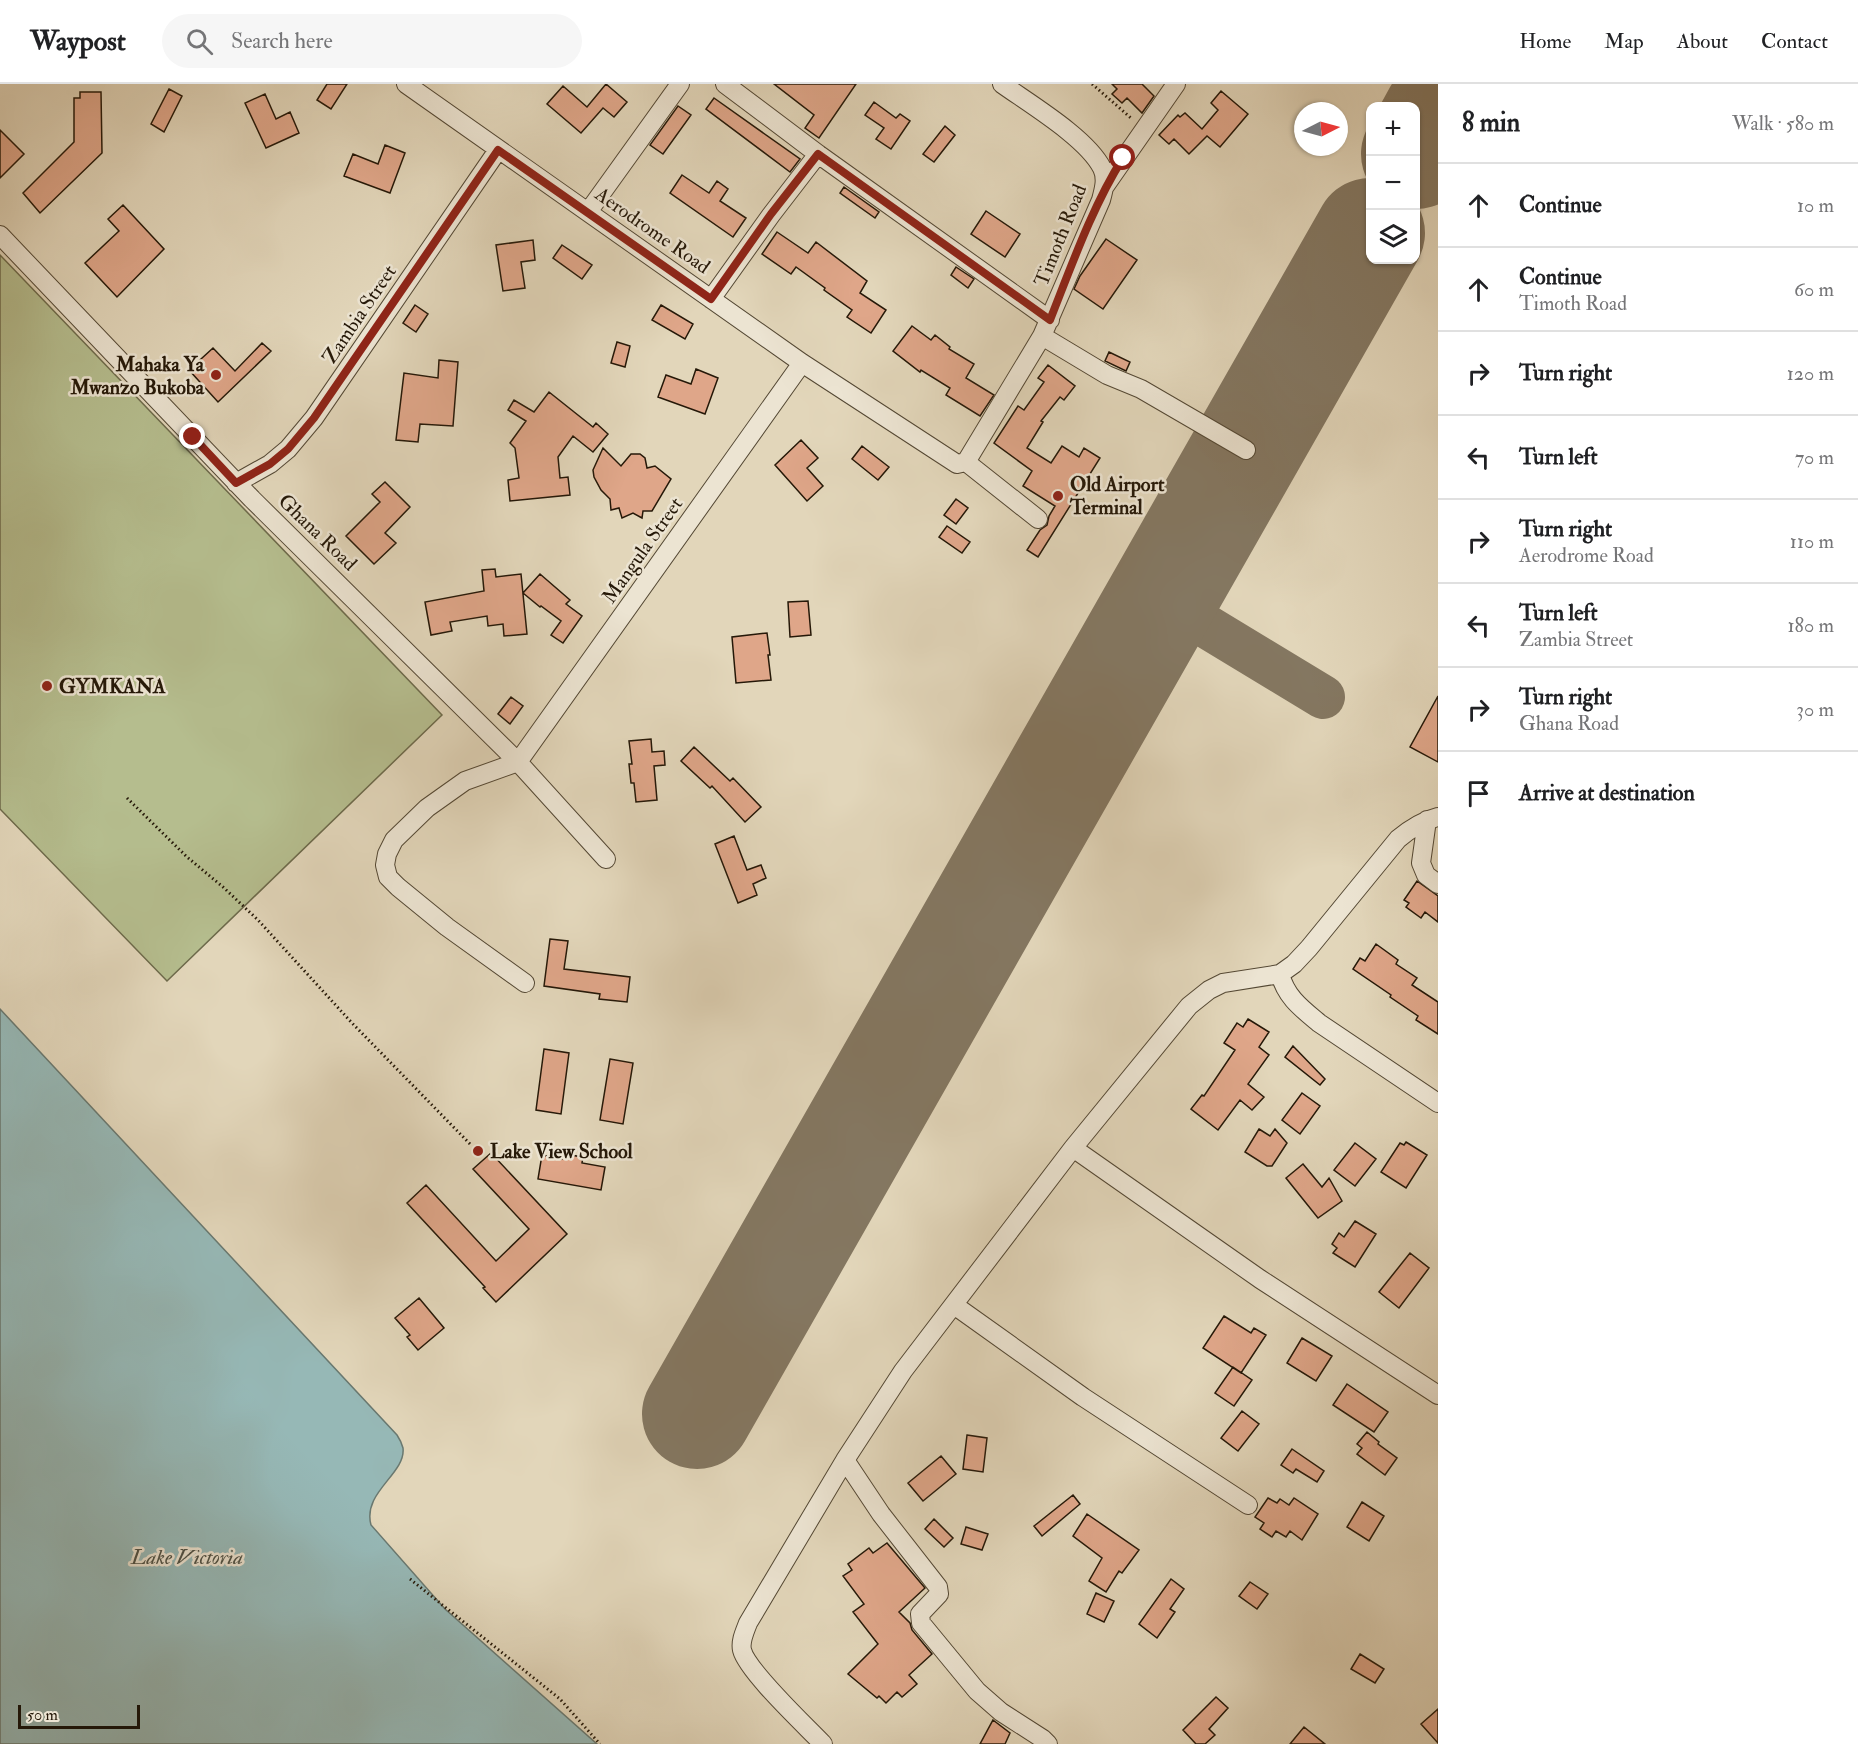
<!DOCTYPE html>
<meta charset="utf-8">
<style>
body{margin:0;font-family:"IM FELL Double Pica",serif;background:#f6f6f6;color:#202124}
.controls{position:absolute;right:18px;top:18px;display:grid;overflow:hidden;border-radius:12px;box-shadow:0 2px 4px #0004}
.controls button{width:54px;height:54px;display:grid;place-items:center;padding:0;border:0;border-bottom:2px solid #e0e0e0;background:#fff;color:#202124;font:30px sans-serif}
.compass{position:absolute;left:1294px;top:18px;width:54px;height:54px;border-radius:50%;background:#fff;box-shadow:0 2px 4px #0004;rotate:84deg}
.scale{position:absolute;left:18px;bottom:15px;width:122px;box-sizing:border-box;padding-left:6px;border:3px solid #251808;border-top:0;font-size:16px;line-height:21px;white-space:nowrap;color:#251808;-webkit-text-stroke:4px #ece4d2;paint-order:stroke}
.stop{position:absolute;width:18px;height:18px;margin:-14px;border:4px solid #8f2418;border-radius:50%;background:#fff}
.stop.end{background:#8f2418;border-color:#fff;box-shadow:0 2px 6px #0008}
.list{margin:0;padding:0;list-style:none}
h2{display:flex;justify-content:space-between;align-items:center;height:78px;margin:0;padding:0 24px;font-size:26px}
h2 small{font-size:20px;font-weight:400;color:#757577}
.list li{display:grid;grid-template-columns:39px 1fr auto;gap:18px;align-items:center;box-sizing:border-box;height:84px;padding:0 24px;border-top:2px solid #e0e0e0}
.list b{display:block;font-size:22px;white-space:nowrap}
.list p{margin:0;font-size:20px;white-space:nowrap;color:#757577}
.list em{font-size:20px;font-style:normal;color:#757577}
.icon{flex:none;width:33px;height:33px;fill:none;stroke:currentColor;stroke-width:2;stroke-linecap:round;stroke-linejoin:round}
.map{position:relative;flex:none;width:1438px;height:1660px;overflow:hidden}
header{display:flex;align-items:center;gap:36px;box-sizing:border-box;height:84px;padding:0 30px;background:#fff;border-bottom:2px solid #e0e0e0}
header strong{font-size:28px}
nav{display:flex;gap:33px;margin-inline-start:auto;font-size:21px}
.search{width:420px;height:54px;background:#f6f6f6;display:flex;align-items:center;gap:15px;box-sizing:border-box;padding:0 21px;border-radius:33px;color:#757577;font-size:22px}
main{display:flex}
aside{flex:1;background:#fff}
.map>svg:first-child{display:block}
</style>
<header>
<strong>Waypost</strong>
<div class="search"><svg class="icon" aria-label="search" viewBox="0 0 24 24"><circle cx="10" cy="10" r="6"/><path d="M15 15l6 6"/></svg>Search here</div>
<nav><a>Home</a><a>Map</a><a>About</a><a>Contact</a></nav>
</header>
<main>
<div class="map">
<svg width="1438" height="1660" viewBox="0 0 1438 1660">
<rect width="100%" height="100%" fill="#e2d6ba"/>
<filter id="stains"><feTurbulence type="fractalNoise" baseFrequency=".00333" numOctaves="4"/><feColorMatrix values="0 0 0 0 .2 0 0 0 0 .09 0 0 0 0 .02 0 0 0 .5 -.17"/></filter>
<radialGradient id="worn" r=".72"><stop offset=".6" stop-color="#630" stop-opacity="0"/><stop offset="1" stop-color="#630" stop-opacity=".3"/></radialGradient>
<path fill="#b5bd8e" stroke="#6d6a4b" stroke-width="1.5" d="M0 171 442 631 167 897 0 725Z"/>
<path fill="#96b8b6" stroke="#697870" stroke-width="1.5" d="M0 925 397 1351C399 1354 402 1360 403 1364 406 1390 362 1408 371 1441L445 1525 597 1660H0Z"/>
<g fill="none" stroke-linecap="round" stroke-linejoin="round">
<path stroke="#847761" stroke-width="44" d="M1186 530 1323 613"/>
<path stroke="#847761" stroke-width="110" d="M1416 70 1438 30
M697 1330 1370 149"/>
</g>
<path fill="#dfa689" stroke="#251808" stroke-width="1.5" d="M327 0H347L331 25 317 16Z
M606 0 627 18 614 33 603 24 581 49 547 20 563 2 587 23Z
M774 0H856L819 54 805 44 814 31Z
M1112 0H1142L1154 12 1142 29 1127 14 1122 19 1112 10 1117 5Z
M169 5 182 12 164 48 151 40Z
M1221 7 1248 30 1220 63 1207 52 1189 70 1174 55 1169 60 1159 51 1178 31 1180 33 1185 29 1202 45 1218 26 1211 19Z
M80 8H101L102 69 40 129 23 109 74 58V14H80Z
M265 10 276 35 290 28 299 49 266 64 245 19Z
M714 14 800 75 790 88 706 25Z
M874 18 896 34 900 30 910 37 891 65 876 55 884 44 865 31Z
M678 22 691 31 663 70 650 61Z
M945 42 955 51 934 78 923 70Z
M0 46 24 70 0 94Z
M385 61 405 69 390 109 344 92 353 70 378 80Z
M682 91 709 109 717 97 728 105 720 117 746 134 733 153 670 109Z
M844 103 879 128 875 134 840 109Z
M123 121 164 165 117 213 85 179 119 147 108 135Z
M986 127 1020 150 1005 173 971 150Z
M777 148 808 169 816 158 867 197 860 209 886 226 871 249 847 233 852 226 824 206 825 204 796 183 791 190 762 170Z
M1106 155 1137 176 1103 225 1074 205 1080 192Z
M533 156 535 176 521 178 525 204 503 207 496 161Z
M562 161 592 181 582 195 553 174Z
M956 183 974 195 968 204 951 191Z
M415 221 428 230 416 248 403 239Z
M661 221 693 240 685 255 652 236Z
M912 242 931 256 935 251 950 263 949 265 974 280 966 294 994 311 980 332 946 311 950 304 921 286 920 288 893 267Z
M617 258 630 262 625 283 611 279Z
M262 259 271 267 218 318 189 286 213 264 235 287Z
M1109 268 1130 278 1126 287 1105 277Z
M439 276 458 278 453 342 420 340 418 358 396 356 404 289 438 294Z
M1048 281 1075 302 1064 316 1060 313 1041 337 1043 338 1027 364 1051 379 1062 362 1079 373 1084 364 1100 374 1038 473 1027 466 1040 446 1047 441 1049 432 1055 422 1023 402 1032 387 994 359 1018 322 1024 326 1044 298 1038 294Z
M696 285 718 294 705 330 658 313 666 291 691 300Z
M549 308 593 343 596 339 608 350 593 368 573 352 558 373 560 394 568 393 570 411 510 417 508 396 519 394 515 364 510 359 526 337 508 326 514 316 534 328Z
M801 356 818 374 807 384 823 402 807 417 775 381Z
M862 362 889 383 878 396 852 375Z
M603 364 621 382 631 370H640L645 374 647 384 655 382 671 395 652 427H643L642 434 633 429 622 434 619 424 611 426 610 415 601 406 594 393 593 386Z
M385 398 410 423 385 449 396 459 374 480 346 452 380 418 372 410Z
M956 415 968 424 956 440 944 431Z
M947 442 970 458 962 469 939 453Z
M495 485 496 493 521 490 527 550 504 552 503 540 488 542 487 532 450 538 452 547 431 551 425 518 484 507 482 486Z
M540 490 570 516 566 520 582 532 563 559 551 551 561 537 541 522 540 523 523 509Z
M808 517 811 551 790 553 788 518Z
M767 549 770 571H768L771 596 736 599 732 553Z
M1438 612V678L1410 663Z
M511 613 523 622 510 640 498 630Z
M651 655 652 668 664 667 665 681 654 682 657 716 636 718 634 699H631L629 680H632L629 657Z
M694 663 730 697 733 694 761 723 745 738 712 702 710 704 681 677Z
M734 752 747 786 761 781 766 794 753 800 757 811 738 819 715 760Z
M1417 797 1438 812V838L1425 828 1421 834 1406 823 1409 819 1404 816Z
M550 855 568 857 564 885 630 893 627 918 599 915 600 910 544 902Z
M1376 860 1398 876 1396 880 1417 894 1412 901 1438 918V950L1416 936 1418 932 1390 913 1391 911 1353 885 1360 874 1365 877Z
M1248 935 1269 948 1259 963 1269 971 1248 1000 1264 1013 1252 1026 1240 1016 1218 1046 1191 1025 1202 1011 1204 1012 1235 966 1224 959 1237 939 1243 943Z
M1293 962 1325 995 1320 1001 1285 973Z
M544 965 569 969 561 1030 536 1026Z
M610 975 633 979 623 1040 600 1036Z
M1302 1009 1320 1022 1300 1050 1282 1036Z
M1259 1045 1270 1052 1275 1045 1287 1059 1272 1082H1267L1245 1068Z
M1406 1058 1427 1071 1406 1104 1381 1088 1400 1059 1404 1061Z
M1355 1059 1376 1075 1355 1102 1334 1086Z
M491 1069 567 1150 496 1218 483 1204 485 1203 407 1119 426 1101 496 1177 529 1145 473 1085Z
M563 1070 583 1073 582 1079 605 1083 601 1106 538 1095 542 1071 562 1075Z
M1303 1080 1322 1103 1329 1094 1342 1117 1318 1134 1286 1094Z
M1355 1137 1376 1150 1355 1183 1333 1169 1337 1164 1332 1160 1339 1149 1344 1153Z
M1410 1169 1429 1184 1399 1224 1379 1208Z
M419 1214 444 1244 418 1266 407 1253 410 1251 395 1234Z
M1224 1232 1251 1249 1254 1244 1266 1251 1241 1289 1203 1264Z
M1302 1254 1332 1272 1316 1297 1287 1279Z
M1233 1283 1252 1296 1234 1322 1215 1309Z
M1347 1300 1388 1328 1374 1348 1333 1321Z
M1242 1327 1259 1340 1238 1367 1221 1354Z
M1367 1348 1379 1358 1378 1360 1397 1374 1385 1391 1357 1370 1362 1364 1357 1360Z
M967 1351 987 1354 983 1388 963 1385Z
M1292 1365 1324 1387 1317 1398 1296 1385 1293 1389 1281 1381Z
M941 1372 956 1390 923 1417 908 1399Z
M1073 1411 1080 1420 1042 1452 1034 1442Z
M1268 1414 1277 1419 1280 1415 1289 1421 1294 1414 1318 1430 1302 1456 1290 1447 1286 1453 1276 1447 1272 1453 1260 1445 1264 1439 1255 1433Z
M1362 1418 1384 1432 1369 1457 1347 1443Z
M1087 1430 1139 1466 1122 1489 1119 1487 1106 1508 1089 1497 1102 1474 1073 1452Z
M934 1435 953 1454 944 1463 925 1445Z
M966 1443 988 1450 982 1466 961 1460Z
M887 1459 925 1504 899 1528 910 1539 912 1546 932 1570 909 1591 917 1600 902 1613 897 1608 886 1619 879 1612 877 1614 848 1590 878 1560 853 1528 864 1520 843 1492 852 1486 848 1480 869 1464 873 1469Z
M1171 1495 1184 1505 1170 1525 1175 1528 1157 1554 1139 1540Z
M1250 1498 1268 1510 1257 1525 1239 1512Z
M1096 1509 1114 1517 1104 1538 1087 1530Z
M1360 1570 1384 1585 1375 1599 1351 1585Z
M1216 1613 1228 1624 1209 1645 1215 1651 1205 1660H1196L1183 1646Z
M1438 1625V1659L1421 1640Z
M993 1636 1010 1649 1005 1660H980Z
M1304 1643 1325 1660H1290Z"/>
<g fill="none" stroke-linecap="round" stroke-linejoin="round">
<g stroke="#544834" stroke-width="20">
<path id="minor" d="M406 0 802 279 957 380 966 378
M725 0 818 70 1050 236
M1105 102 1176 0
M588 128 680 0
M0 151 252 415 518 678 606 775
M711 215 771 131 818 70
M1042 252 1107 291 1141 305 1246 366
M966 378 1042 252 1101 116C1104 105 1107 94 1102 84 1087 54 1030 20 1002 0
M966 378 1038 435
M236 399 270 380 288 365 314 334 498 66
M1427 736 1421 779 1426 791 1438 800
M1280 890C1286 913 1301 924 1319 939L1438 1019
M525 899 447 843 398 803 388 793 385 781 387 770 394 756 427 724 465 697 518 678 802 279
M1073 1064 1260 1195 1438 1311
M954 1221 1083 1313 1248 1421
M845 1376 881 1430 938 1503 939 1510 920 1530 921 1539 977 1607 1001 1628 1043 1655 1048 1660
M823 1660C806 1642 747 1587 742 1566 740 1557 745 1547 748 1539L845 1376 903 1287 1073 1064 1189 922 1209 906 1223 899 1280 890 1294 880 1309 864 1398 755C1410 745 1422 737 1438 733"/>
</g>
<path stroke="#251808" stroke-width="3" stroke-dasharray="1.5 3" stroke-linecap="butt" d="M1092 0 1131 34
M127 714 187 773 223 803 258 836 352 939 471 1061
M410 1495 560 1615 600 1660"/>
<use href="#minor" stroke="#ece4d2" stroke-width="18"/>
</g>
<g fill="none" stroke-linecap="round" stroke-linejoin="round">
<path stroke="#8f2418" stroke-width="8" d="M193 353 236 399 270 380 288 365 314 334 498 66 711 215 771 130 818 70 1050 236C1071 183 1093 121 1123 74"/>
</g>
<g fill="#8f2418" stroke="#ece4d2" stroke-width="2">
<circle cx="216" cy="291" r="6"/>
<circle cx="1058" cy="412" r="6"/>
<circle cx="47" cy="602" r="6"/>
<circle cx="478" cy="1067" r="6"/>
</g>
<g text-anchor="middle" stroke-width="5" stroke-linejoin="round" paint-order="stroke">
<g font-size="20" fill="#251808" stroke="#ece4d2">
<text transform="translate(653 146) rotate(35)" y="7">Aerodrome Road</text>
<text transform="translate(1060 151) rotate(-68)" y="7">Timoth Road</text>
<text transform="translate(359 230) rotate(-56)" y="7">Zambia Street</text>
<text transform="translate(318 448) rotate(44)" y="7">Ghana Road</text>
<text transform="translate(642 466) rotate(-55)" y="7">Mangula Street</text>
</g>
<g font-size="20" font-weight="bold" fill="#251808" stroke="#ece4d2" text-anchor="start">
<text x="204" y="287" text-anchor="end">Mahaka Ya<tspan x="204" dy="23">Mwanzo Bukoba</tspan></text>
<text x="1070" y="407">Old Airport<tspan x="1070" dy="23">Terminal</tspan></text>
<text x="59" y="609">GYMKANA</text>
<text x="490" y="1074">Lake View School</text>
</g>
<g font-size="21" font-style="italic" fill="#4d5045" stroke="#ece4d2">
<text x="187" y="1480">Lake Victoria</text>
</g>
</g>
<rect width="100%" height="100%" filter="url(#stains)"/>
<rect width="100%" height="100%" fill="url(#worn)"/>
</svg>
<div class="controls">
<button>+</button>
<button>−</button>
<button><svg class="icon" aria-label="layers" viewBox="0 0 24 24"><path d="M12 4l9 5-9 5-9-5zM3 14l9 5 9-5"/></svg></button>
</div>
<svg class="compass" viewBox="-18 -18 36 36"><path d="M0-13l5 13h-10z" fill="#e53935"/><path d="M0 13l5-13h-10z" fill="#757577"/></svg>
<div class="scale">50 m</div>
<div class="stop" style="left:1123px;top:74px"></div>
<div class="stop end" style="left:193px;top:353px"></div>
</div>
<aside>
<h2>8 min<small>Walk · 580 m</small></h2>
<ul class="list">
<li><svg class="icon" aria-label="ahead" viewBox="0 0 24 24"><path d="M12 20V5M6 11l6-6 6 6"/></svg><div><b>Continue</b></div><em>10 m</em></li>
<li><svg class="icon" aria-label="ahead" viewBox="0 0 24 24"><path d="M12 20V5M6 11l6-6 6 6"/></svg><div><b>Continue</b><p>Timoth Road</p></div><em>60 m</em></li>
<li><svg class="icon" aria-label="right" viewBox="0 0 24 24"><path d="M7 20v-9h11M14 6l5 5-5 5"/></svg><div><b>Turn right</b></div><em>120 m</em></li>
<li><svg class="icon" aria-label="left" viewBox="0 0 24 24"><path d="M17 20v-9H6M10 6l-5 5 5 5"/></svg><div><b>Turn left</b></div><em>70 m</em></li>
<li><svg class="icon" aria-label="right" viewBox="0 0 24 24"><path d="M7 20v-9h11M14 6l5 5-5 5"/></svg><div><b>Turn right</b><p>Aerodrome Road</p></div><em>110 m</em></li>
<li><svg class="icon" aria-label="left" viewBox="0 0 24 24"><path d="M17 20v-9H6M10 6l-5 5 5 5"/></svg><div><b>Turn left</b><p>Zambia Street</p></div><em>180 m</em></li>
<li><svg class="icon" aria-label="right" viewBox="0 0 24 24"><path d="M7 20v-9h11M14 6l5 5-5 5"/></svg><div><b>Turn right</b><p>Ghana Road</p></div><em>30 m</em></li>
<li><svg class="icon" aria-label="arrive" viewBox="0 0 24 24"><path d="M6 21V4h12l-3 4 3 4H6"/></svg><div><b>Arrive at destination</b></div></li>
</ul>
</aside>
</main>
